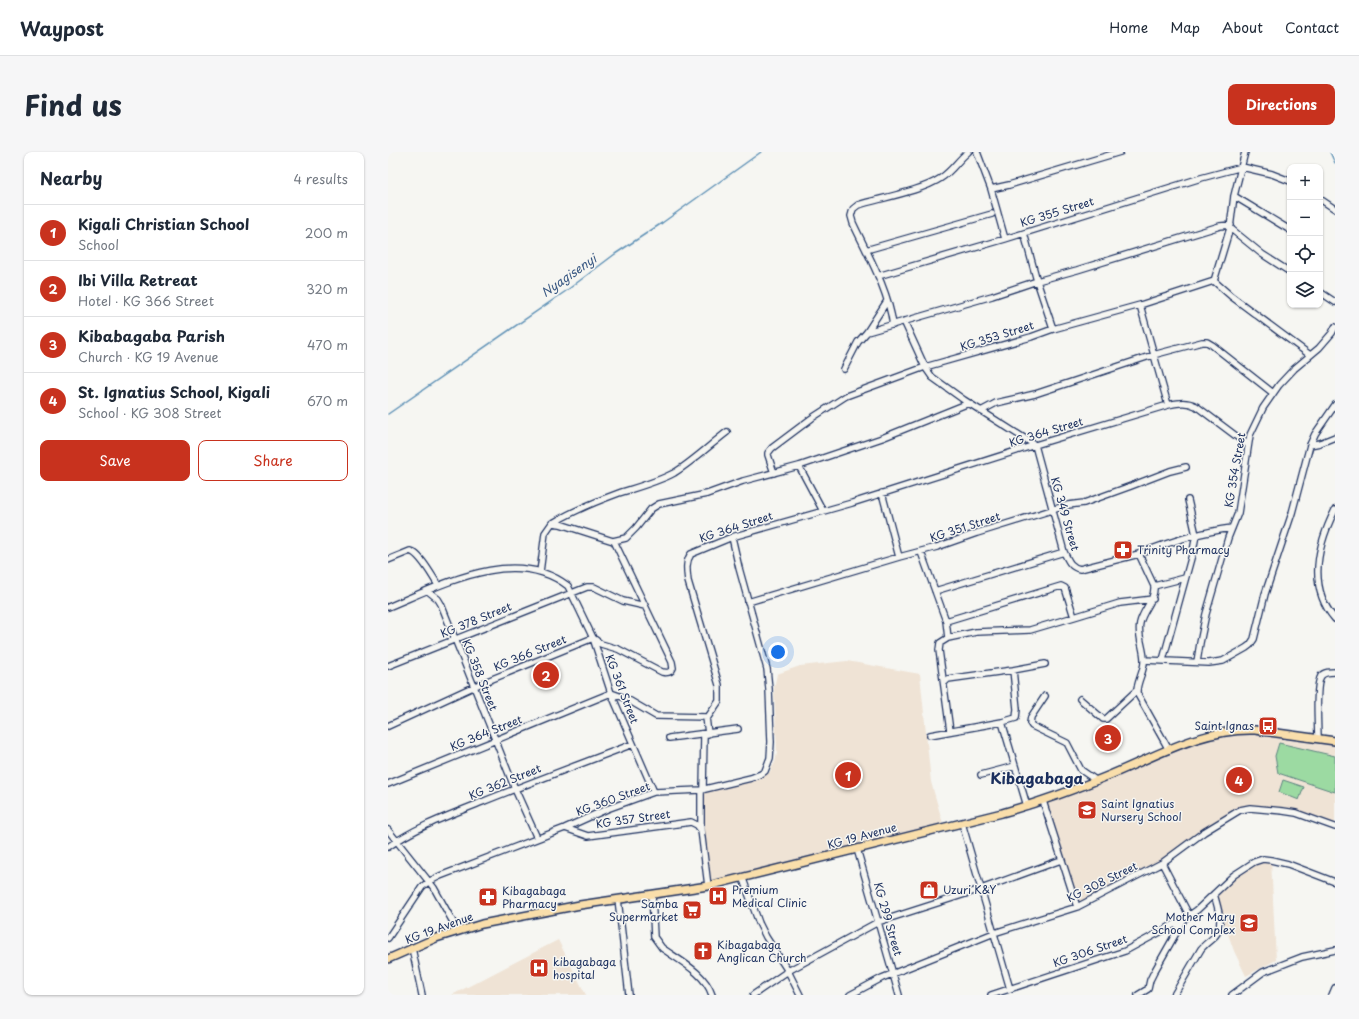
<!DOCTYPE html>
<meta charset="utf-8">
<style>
body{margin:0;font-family:"Playpen Sans",sans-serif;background:#f6f6f7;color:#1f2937}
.controls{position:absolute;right:12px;top:12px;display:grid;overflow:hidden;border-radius:8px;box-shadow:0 1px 3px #0004}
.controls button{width:36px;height:36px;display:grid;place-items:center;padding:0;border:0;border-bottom:1px solid #e0e1e3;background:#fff;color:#1f2937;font:20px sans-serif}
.you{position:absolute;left:390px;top:500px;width:14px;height:14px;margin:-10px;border:3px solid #fff;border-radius:50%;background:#1a73e8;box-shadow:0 0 0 6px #1a73e833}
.badge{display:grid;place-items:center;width:26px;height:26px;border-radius:50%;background:#c8321e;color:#fff;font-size:13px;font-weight:700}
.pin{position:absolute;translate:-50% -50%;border:2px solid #fff;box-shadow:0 1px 4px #0006}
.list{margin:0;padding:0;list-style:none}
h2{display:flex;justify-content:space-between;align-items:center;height:52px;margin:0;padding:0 16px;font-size:17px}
h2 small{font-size:13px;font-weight:400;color:#747a83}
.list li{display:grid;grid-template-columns:26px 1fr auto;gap:12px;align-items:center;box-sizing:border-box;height:56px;padding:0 16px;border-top:1px solid #e0e1e3}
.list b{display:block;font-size:15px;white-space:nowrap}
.list p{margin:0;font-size:13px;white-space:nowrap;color:#747a83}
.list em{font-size:13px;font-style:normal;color:#747a83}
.actions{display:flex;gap:8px;padding:12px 16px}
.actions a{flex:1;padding:9px 0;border:1px solid #c8321e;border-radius:8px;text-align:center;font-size:14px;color:#c8321e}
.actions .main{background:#c8321e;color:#fff}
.icon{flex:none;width:22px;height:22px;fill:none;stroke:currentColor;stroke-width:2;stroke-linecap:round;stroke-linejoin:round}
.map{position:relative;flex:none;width:947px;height:843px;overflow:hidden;border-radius:8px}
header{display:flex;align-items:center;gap:24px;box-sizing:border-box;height:56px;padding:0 20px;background:#fff;border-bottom:1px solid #e0e1e3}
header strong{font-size:19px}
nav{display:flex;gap:22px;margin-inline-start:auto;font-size:14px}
.intro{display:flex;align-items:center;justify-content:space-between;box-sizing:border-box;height:96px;padding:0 24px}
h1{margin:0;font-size:28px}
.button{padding:10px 18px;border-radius:8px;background:#c8321e;color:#fff;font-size:14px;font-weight:700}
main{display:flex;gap:24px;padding:0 24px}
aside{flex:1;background:#fff;border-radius:8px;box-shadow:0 1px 3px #0004}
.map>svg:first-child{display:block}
</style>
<header>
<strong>Waypost</strong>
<nav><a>Home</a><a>Map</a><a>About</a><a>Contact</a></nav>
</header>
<div class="intro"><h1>Find us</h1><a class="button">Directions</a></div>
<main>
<aside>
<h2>Nearby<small>4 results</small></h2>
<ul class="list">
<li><span class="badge">1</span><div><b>Kigali Christian School</b><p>School</p></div><em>200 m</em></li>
<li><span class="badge">2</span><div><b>Ibi Villa Retreat</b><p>Hotel · KG 366 Street</p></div><em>320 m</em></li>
<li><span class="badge">3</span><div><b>Kibabagaba Parish</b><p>Church · KG 19 Avenue</p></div><em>470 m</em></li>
<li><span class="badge">4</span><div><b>St. Ignatius School, Kigali</b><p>School · KG 308 Street</p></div><em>670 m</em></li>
</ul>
<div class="actions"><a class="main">Save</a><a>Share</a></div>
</aside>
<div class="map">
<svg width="947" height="843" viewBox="0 0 947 843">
<rect width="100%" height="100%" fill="#f6f6f2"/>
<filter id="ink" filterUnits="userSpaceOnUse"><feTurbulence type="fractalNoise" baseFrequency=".025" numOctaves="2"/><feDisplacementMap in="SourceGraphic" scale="8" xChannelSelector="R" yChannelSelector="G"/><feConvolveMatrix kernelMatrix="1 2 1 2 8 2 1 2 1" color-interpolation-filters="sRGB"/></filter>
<g filter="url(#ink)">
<path fill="#efe3d5" d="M459 509 532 522 543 630 556 675 320 734 313 638 374 625 381 621 387 610 389 601 386 536 389 522 412 514Z
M838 579 947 589V675L895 659 852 658 774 711 689 755 655 649Z
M883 708 888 808 858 824 846 799 826 742 866 710Z
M170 788 198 843H64Z"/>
<path fill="#9cdaa2" stroke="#5c8480" d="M891 591 947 604V640L890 621 887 604Z
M895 628 916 635 911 648 891 640Z"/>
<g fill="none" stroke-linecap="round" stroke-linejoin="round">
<path stroke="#6293b7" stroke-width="1.5" d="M942 0 947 11
M0 262 178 139 227 102 274 71 373 0"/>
<g stroke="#1b2f5e" stroke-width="8">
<path id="minor" d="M589 0 603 37 621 33 732 0
M603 37 617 87
M846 44 902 78
M932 47 947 57
M842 76 874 102 902 120
M636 81 649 129 665 177
M478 98 604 62
M490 124 617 87 813 26 854 15 884 22 902 29
M826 129 843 144 922 203
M932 140 947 150
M752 153 780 253
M516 169 537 215 544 225 576 248 647 293 676 400C680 408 682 415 692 417L751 402
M505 173C500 137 480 103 465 71L463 64 465 57 470 53C493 46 534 39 553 26 564 19 570 8 580 0
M479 180 604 144 649 129 689 118 832 74 843 73
M456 217 470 190 479 180 499 149
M593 259 608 251 647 242 765 203 814 190H819L824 193 885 241
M922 293 932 291 947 285
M411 314 435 359
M386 321 380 303V301L384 296 424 266 458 244 537 215 643 185 665 177 752 153 826 129 842 76 846 44 857 0
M494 341 511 405
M947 358C930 392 919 435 947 467
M165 371C185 359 209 349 231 341 250 335 269 330 286 321 304 310 322 293 339 280
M533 400 558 469 560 486
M0 408 22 399C32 401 44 424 50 433
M152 420 157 381 164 371 172 372 225 389 238 386 248 376 263 357 271 352 319 342 355 329 411 314 494 286 581 251
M766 434 797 426
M40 439 50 447 53 452 127 637 149 686
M547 439 676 400
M360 450 511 405 549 395 589 381 680 353 696 351 743 334 782 319 798 315
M0 455C54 433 126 393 180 434L205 486 223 541 266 640
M558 469 673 434 677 436 686 465
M756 508 821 511 835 509 858 496 862 493 866 487 877 442 904 361 922 293 927 282 947 253
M775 508 805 399 808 383 800 348
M809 510 812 491 818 462 840 386 850 361 862 283 875 256 891 233 906 217 931 196 944 181 947 175
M0 514 199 435H206L235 449 257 454
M556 531 560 527 625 518 657 512
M657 544 643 565 642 571 644 574 679 591 693 618 709 629
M692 547 715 567H718L749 538
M318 565 320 582
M614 570 639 654
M0 574 87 534 205 486 213 492 230 497 274 520C279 521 283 521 285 516L284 510 226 389
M562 579 551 498 552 491 560 486 588 480 642 478 686 465 732 451 765 447
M542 583 614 570 628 566 629 557 625 518
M281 586 350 577
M930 587C930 575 927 533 933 524 936 520 942 520 947 520
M781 598 749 541C748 530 757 519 756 508 756 496 749 483 752 471 755 457 767 449 766 434L751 402C781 390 811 380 844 376
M593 623 627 614
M0 632 223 541 237 546 268 564 320 565 331 549V533L300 429C299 420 297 410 303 402L344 385 464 351 647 293 780 253C790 251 798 249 808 254L860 293
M313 638V678L320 734
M315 638 316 582
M655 649 689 755
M574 671 622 837
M177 676 200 684 303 670 309 673 313 678
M0 678 46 736 70 779
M0 695C28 675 62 663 94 650 144 630 195 611 245 592
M469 697 511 843
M774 711 801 763
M355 727 371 771 378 785 400 819 412 843
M264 742 266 785 274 796C292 809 317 821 324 843
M230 747 241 843
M0 786 34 735 40 730 52 724 177 676 219 657 266 640 313 638 363 626 373 622 377 619 382 606 383 590 381 537 379 517 351 416 344 385
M24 796 34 843
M365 843 400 819 490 770 593 737 673 708
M462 843 494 826 606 781 689 755 774 711 816 680 852 658 862 656 895 659 908 661 947 675
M603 843 737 799 796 767 809 758 846 723 866 710 875 707 883 708 900 712 947 730
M750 843 760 837 762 828 766 820 796 767
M786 843 813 797C817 792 822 789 827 784 837 773 829 754 826 742
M844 843 875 820 914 805 947 798
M944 843 947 836"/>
</g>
<g stroke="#1b2f5e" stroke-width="10">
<path id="major" d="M0 807 48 786 94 772 192 753 320 734 614 661C649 651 683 639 717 625 765 606 813 576 867 578L947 589"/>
</g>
<use href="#minor" stroke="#f6f6f2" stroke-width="5.5"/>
<use href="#major" stroke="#f9deab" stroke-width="7"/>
</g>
</g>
<defs>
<g id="pharmacy-square" transform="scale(1)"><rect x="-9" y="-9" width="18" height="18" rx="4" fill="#c8321e" stroke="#f6f6f2"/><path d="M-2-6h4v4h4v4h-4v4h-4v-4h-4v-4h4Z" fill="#fff"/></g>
<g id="bus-square" transform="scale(1)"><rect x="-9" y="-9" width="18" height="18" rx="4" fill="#c8321e" stroke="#f6f6f2"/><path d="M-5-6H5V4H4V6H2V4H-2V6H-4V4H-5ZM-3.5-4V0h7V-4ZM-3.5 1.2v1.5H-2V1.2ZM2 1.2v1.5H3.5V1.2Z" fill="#fff"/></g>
<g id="school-square" transform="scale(1)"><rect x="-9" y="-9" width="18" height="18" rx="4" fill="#c8321e" stroke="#f6f6f2"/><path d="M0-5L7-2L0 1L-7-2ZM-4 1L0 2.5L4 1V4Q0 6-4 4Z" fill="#fff"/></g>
<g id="shop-square" transform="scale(1)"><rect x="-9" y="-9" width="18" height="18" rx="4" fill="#c8321e" stroke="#f6f6f2"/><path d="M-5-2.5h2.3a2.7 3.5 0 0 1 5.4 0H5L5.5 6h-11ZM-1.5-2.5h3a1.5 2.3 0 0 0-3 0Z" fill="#fff"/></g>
<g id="hospital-square" transform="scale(1)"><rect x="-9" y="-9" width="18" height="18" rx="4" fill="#c8321e" stroke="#f6f6f2"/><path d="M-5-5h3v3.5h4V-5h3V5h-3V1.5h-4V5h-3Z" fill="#fff"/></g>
<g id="supermarket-square" transform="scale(1)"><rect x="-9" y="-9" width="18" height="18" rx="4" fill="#c8321e" stroke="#f6f6f2"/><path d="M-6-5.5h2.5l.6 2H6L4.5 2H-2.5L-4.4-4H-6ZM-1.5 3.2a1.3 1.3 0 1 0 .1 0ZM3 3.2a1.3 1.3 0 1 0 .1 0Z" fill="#fff"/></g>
<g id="church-square" transform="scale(1)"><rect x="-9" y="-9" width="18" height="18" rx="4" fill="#c8321e" stroke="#f6f6f2"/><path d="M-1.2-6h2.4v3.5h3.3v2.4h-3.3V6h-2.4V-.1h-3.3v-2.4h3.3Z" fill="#fff"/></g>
</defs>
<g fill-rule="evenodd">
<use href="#pharmacy-square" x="735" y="398"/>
<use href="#bus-square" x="880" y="574"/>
<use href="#school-square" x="699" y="658"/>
<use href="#shop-square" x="541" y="738"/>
<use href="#hospital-square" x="330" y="744"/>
<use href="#pharmacy-square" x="100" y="745"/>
<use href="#supermarket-square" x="304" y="758"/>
<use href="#school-square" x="861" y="771"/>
<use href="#church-square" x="315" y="799"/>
<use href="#hospital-square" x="151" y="816"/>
</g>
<g text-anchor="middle" stroke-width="3" stroke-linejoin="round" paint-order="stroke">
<g font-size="11" fill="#1b2f5e" stroke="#f6f6f2">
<text transform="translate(669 60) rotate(-17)" y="4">KG 355 Street</text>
<text transform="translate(609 184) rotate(-17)" y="4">KG 353 Street</text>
<text transform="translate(658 280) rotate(-17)" y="4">KG 364 Street</text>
<text transform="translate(847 318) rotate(-80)" y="4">KG 354 Street</text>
<text transform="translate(677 362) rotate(74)" y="4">KG 349 Street</text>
<text transform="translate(348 375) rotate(-18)" y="4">KG 364 Street</text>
<text transform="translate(577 375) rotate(-18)" y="4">KG 351 Street</text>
<text transform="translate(88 468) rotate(-22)" y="4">KG 378 Street</text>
<text transform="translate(142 501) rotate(-22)" y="4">KG 366 Street</text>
<text transform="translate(92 523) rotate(68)" y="4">KG 358 Street</text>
<text transform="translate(234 537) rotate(69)" y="4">KG 361 Street</text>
<text transform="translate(98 581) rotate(-22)" y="4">KG 364 Street</text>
<text transform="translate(117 630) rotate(-22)" y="4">KG 362 Street</text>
<text transform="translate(225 647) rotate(-20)" y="4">KG 360 Street</text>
<text transform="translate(245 667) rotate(-8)" y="4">KG 357 Street</text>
<text transform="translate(474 684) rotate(-15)" y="4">KG 19 Avenue</text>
<text transform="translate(714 730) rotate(-26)" y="4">KG 308 Street</text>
<text transform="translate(500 767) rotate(74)" y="4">KG 299 Street</text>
<text transform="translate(51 776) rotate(-20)" y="4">KG 19 Avenue</text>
<text transform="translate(702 799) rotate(-19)" y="4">KG 306 Street</text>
</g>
<g font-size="11" fill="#1b2f5e" stroke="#f6f6f2" text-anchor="start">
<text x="749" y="402">Trinity Pharmacy</text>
<text x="866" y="578" text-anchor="end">Saint Ignas</text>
<text x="713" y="656">Saint Ignatius<tspan x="713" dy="13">Nursery School</tspan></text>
<text x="344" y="742">Premium<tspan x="344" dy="13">Medical Clinic</tspan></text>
<text x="555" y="742">Uzuri K&amp;Y</text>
<text x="114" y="743">Kibagabaga<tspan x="114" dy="13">Pharmacy</tspan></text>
<text x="290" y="756" text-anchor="end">Samba<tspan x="290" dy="13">Supermarket</tspan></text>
<text x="847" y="769" text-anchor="end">Mother Mary<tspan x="847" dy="13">School Complex</tspan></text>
<text x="329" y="797">Kibagabaga<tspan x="329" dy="13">Anglican Church</tspan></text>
<text x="165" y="814">kibagabaga<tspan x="165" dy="13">hospital</tspan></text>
</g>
<g font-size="12" font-style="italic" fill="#395883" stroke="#f6f6f2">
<text transform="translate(181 124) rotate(-35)" y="4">Nyagisenyi</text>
</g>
<g font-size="15" font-weight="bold" fill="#1b2f5e" stroke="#f6f6f2">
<text x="649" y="632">Kibagabaga</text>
</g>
</g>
</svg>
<div class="controls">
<button>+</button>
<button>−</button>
<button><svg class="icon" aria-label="locate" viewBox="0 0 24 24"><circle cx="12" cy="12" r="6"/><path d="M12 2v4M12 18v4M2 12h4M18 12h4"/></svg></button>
<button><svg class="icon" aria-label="layers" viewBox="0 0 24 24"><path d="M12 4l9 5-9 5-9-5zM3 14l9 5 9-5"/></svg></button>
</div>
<div class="you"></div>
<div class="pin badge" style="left:460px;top:623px">1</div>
<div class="pin badge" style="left:158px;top:523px">2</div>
<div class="pin badge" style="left:720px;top:586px">3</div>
<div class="pin badge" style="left:851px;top:628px">4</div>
</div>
</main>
